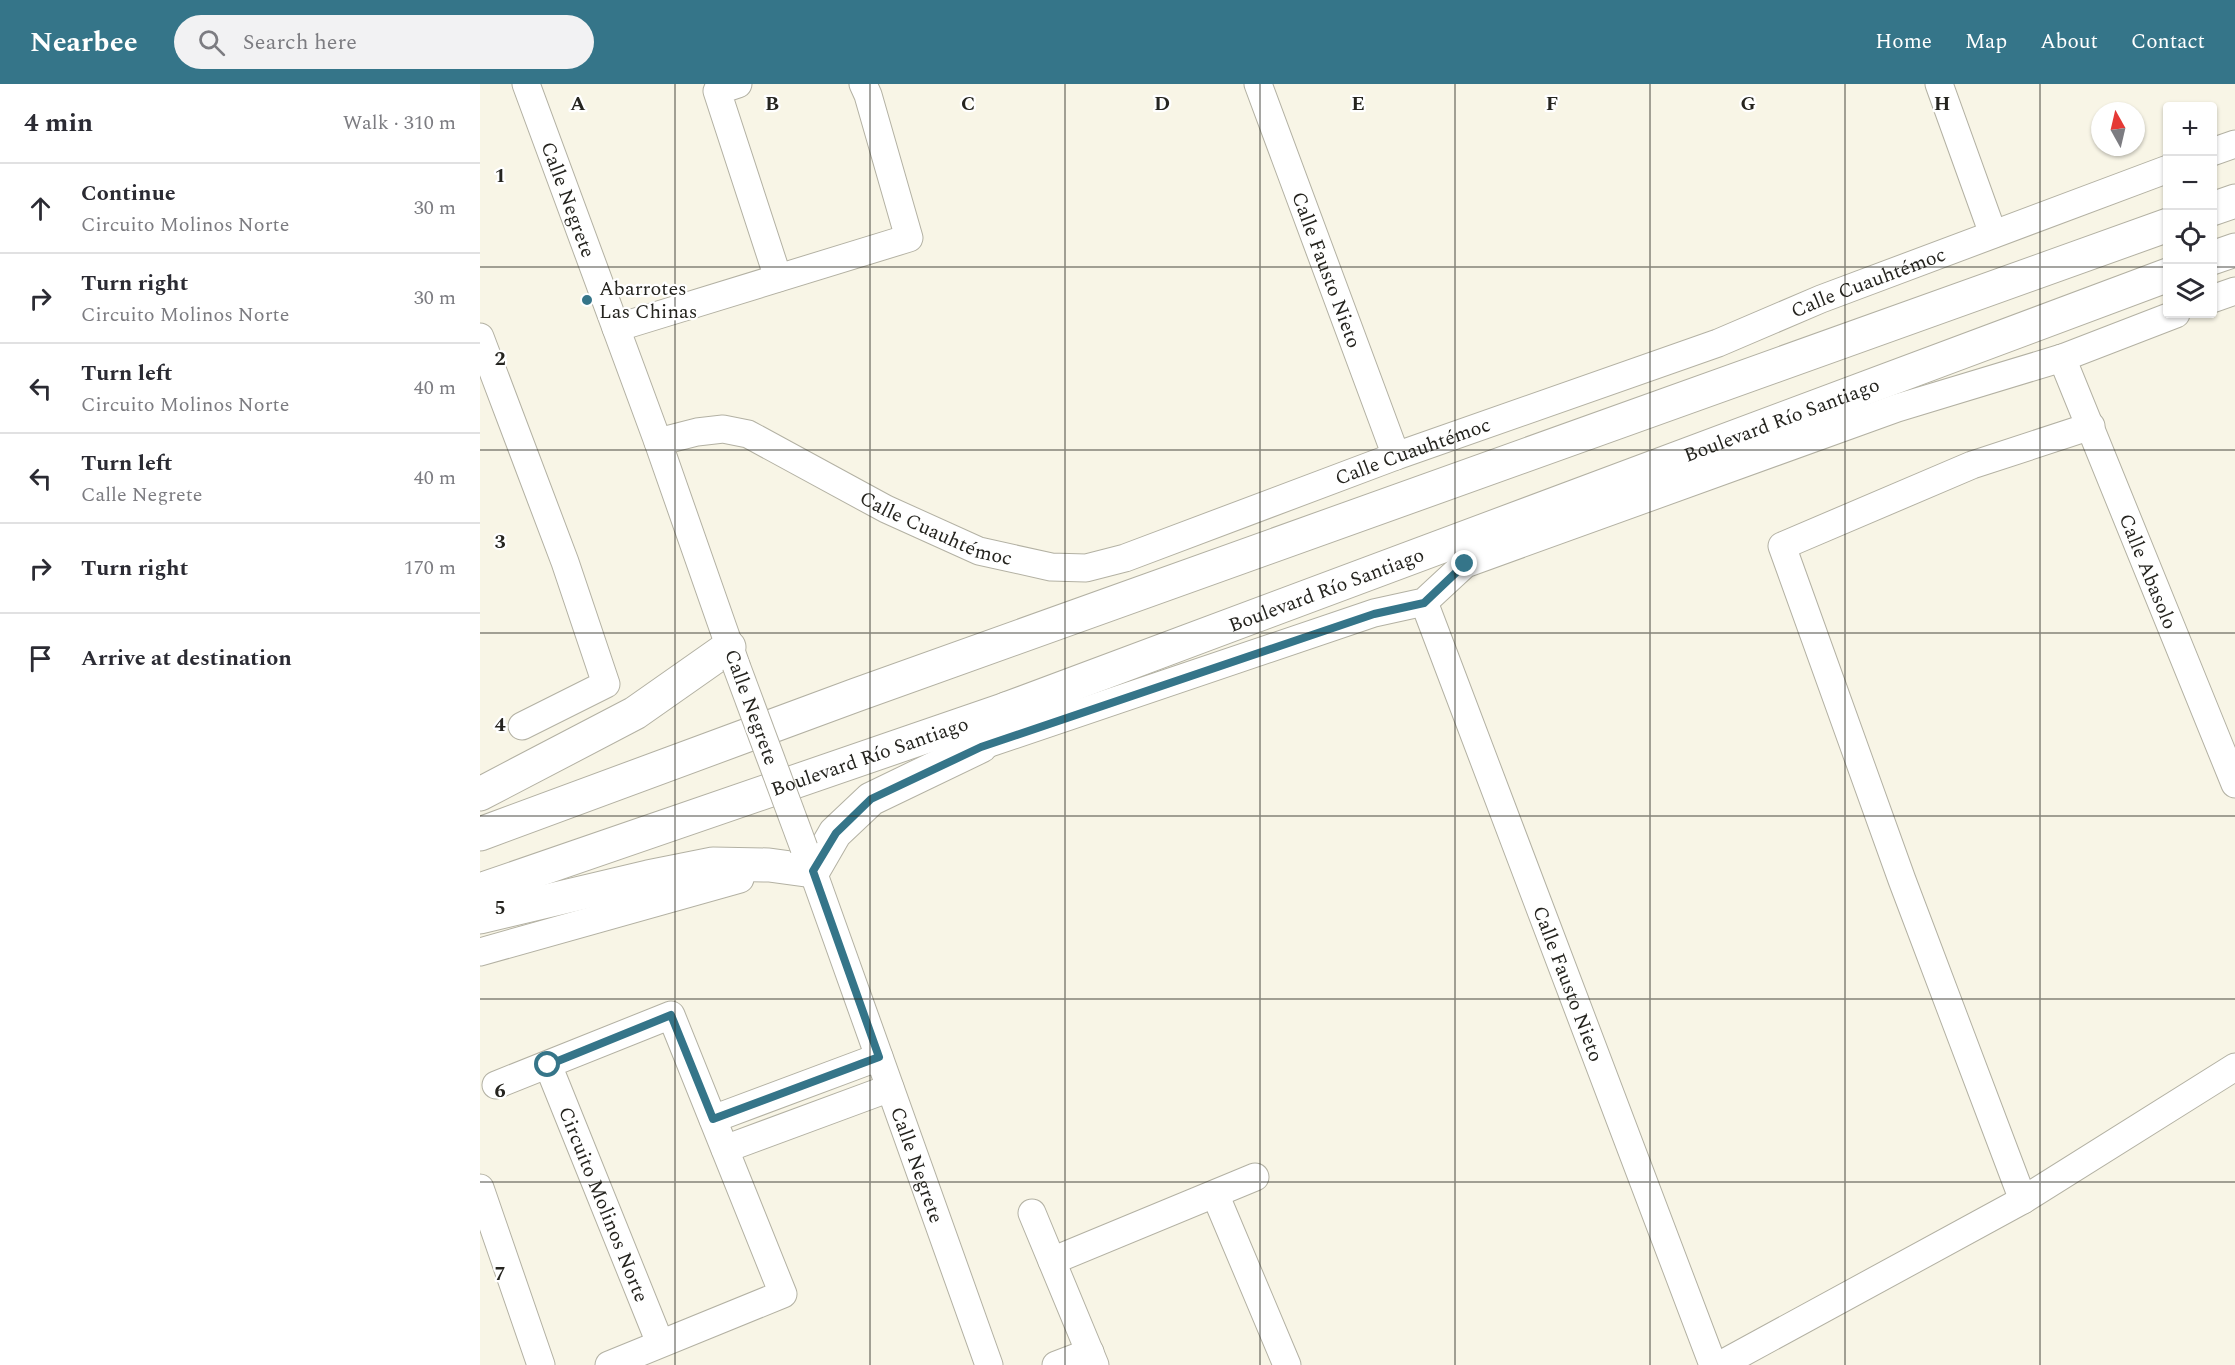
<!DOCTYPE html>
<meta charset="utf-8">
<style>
body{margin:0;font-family:Spectral,serif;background:#f2f2f3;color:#2b2b33}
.controls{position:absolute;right:18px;top:18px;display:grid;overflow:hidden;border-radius:6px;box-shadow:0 2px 4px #0004}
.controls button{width:54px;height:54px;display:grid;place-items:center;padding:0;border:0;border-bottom:2px solid #e1e1e2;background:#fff;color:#2b2b33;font:30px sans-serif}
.compass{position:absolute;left:1611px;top:18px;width:54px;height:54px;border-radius:50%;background:#fff;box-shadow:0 2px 4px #0004;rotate:352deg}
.stop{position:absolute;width:18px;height:18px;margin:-14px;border:4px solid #357589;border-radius:50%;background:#fff}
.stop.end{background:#357589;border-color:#fff;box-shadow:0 2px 6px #0008}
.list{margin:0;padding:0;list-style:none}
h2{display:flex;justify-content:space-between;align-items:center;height:78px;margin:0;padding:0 24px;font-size:26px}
h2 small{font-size:20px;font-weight:400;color:#7c7c81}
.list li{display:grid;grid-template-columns:39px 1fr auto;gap:18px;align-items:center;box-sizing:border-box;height:90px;padding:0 24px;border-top:2px solid #e1e1e2}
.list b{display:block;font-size:22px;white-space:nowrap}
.list p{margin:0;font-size:20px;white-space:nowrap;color:#7c7c81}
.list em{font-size:20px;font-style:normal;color:#7c7c81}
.icon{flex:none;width:33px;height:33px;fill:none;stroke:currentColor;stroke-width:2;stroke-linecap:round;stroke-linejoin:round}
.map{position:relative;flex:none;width:1755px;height:1281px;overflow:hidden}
header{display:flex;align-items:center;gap:36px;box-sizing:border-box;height:84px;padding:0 30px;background:#357589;color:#fff}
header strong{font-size:28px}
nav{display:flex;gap:33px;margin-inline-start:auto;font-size:21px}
.search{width:420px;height:54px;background:#f2f2f3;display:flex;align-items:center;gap:15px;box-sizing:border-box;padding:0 21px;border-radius:33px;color:#7c7c81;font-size:22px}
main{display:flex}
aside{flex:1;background:#fff}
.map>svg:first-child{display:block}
</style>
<header>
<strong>Nearbee</strong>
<div class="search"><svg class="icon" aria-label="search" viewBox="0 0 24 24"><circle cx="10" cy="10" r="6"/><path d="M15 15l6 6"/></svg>Search here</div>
<nav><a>Home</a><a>Map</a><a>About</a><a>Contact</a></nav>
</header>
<main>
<aside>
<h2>4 min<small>Walk · 310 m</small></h2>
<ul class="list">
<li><svg class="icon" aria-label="ahead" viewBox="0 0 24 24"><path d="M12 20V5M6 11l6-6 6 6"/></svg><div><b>Continue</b><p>Circuito Molinos Norte</p></div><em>30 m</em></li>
<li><svg class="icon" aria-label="right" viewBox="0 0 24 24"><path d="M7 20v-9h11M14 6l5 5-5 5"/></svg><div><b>Turn right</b><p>Circuito Molinos Norte</p></div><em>30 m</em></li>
<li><svg class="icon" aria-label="left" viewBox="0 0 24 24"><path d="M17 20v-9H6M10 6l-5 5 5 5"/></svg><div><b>Turn left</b><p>Circuito Molinos Norte</p></div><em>40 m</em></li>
<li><svg class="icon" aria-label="left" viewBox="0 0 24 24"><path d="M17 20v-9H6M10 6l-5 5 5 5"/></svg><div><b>Turn left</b><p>Calle Negrete</p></div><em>40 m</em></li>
<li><svg class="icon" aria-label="right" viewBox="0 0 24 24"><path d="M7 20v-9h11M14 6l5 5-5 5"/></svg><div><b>Turn right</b></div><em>170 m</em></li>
<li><svg class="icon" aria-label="arrive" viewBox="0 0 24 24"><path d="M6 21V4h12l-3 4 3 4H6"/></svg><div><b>Arrive at destination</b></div></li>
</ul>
</aside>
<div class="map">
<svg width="1755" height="1281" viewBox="0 0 1755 1281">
<rect width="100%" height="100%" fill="#f8f5e6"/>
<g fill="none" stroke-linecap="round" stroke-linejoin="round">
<g stroke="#b3b1a3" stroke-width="29">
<g id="minor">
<path id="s1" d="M46 0 178 358 256 581"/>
<path d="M258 0 237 7 298 194"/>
<path id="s2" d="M778 0 916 372"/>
<path d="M1459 0 1513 150"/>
<path d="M1732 68 1755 60"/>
<path d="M1732 215 1755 207"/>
<path d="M136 244 429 154 388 11 383 0"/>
<path d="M0 253 85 478 126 600 42 642"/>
<path id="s3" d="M1582 274 1755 700"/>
<path id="s4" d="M178 358 217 348 243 345 268 350 406 425 499 467 571 483 606 484 645 474 916 372 1238 259 1341 215 1688 85"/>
<path id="s5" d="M944 518 1233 1281"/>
<path d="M501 662 894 529 944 518 985 480 1417 324 1582 274 1696 230"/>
<path id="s6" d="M326 768 509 1281"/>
<path d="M0 868 260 795"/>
<path id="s7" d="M68 981 180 1259"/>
<path d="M16 1001 191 931 303 1210 129 1281"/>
<path d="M233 1035 399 973"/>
<path d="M245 1065 410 1004"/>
<path d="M0 1104 61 1281"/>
<path d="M735 1110 807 1281"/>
<path d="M1543 1116 1422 796 1302 462 1492 381 1611 342"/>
<path d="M552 1129 615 1281"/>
<path d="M572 1177 775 1093"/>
<path d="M576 1281 610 1268"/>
<path d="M1240 1281 1543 1116 1755 983"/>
</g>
</g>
<g stroke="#b3b1a3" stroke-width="35">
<g id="primary">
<path d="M1732 125 1755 117"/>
<path d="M1732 174 1755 166"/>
<path d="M0 710 155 629 249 563"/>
<path d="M0 750 376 611 1688 141"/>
<path id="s8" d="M0 806 526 625 1688 191"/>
<path d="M0 833 168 793 233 780 289 781 333 787 355 749 391 715 501 662 526 625"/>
</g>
</g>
<use href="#minor" stroke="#fff" stroke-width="27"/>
<use href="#primary" stroke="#fff" stroke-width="33"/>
<g stroke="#b3b1a3" stroke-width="29" stroke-linecap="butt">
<path id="minor-bridge" d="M256 581 324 764"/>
</g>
<use href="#minor-bridge" stroke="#fff" stroke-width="27"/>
</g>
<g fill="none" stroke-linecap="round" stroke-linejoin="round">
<path stroke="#357589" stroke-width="8" d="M68 981 191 931 233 1035 399 973 333 787 356 749 391 715 501 663 894 530 944 519 985 480"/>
</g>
<path fill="none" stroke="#25241f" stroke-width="1.5" stroke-opacity="0.55" d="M195 0V1281M390 0V1281M585 0V1281M780 0V1281M975 0V1281M1170 0V1281M1365 0V1281M1560 0V1281M0 183H1688M1732 183H1755M0 366H1755M0 549H1755M0 732H1755M0 915H1755M0 1098H1755"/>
<circle fill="#357589" stroke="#fff" stroke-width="2" cx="107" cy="216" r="6"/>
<g text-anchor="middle" stroke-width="4.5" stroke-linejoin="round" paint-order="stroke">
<g font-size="20" fill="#25241f" stroke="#fff">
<text dy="7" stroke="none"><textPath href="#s1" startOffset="123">Calle Negrete</textPath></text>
<text dy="7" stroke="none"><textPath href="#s2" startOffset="198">Calle Fausto Nieto</textPath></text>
<text dy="7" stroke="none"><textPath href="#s4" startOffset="1293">Calle Cuauhtémoc</textPath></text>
<text dy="7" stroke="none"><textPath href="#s8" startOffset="1384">Boulevard Río Santiago</textPath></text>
<text dy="7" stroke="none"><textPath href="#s4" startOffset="807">Calle Cuauhtémoc</textPath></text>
<text dy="7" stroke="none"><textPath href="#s4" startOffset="303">Calle Cuauhtémoc</textPath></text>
<text dy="7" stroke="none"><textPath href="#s3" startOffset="230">Calle Abasolo</textPath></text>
<text dy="7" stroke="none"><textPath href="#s8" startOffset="898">Boulevard Río Santiago</textPath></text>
<text transform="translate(272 623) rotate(70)" y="7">Calle Negrete</text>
<text dy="7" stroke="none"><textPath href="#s8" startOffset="412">Boulevard Río Santiago</textPath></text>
<text dy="7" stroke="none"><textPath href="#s5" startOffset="408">Calle Fausto Nieto</textPath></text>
<text dy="7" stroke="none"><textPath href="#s6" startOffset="332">Calle Negrete</textPath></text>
<text dy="7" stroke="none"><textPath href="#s7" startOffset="150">Circuito Molinos Norte</textPath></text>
</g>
<g font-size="20" fill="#25241f" stroke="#fff" text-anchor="start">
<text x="119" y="211">Abarrotes<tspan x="119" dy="23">Las Chinas</tspan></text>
</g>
</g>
<g font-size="20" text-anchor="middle" font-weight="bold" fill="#25241f" stroke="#fff" stroke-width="4.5" stroke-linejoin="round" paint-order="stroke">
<text x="98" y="26">A</text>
<text x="292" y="26">B</text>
<text x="488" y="26">C</text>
<text x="682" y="26">D</text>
<text x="878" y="26">E</text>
<text x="1072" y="26">F</text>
<text x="1268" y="26">G</text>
<text x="1462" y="26">H</text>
<text x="20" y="98">1</text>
<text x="20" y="281">2</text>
<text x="20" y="464">3</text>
<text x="20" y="647">4</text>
<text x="20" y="830">5</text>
<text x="20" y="1013">6</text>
<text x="20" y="1196">7</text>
</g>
</svg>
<div class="controls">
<button>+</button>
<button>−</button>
<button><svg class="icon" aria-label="locate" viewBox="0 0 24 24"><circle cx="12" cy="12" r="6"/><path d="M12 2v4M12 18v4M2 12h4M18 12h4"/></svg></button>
<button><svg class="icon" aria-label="layers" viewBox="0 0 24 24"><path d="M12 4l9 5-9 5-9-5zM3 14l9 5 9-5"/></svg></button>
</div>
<svg class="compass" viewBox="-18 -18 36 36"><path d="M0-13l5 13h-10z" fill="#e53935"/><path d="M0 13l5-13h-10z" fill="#7c7c81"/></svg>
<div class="stop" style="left:68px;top:981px"></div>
<div class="stop end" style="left:985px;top:480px"></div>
</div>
</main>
